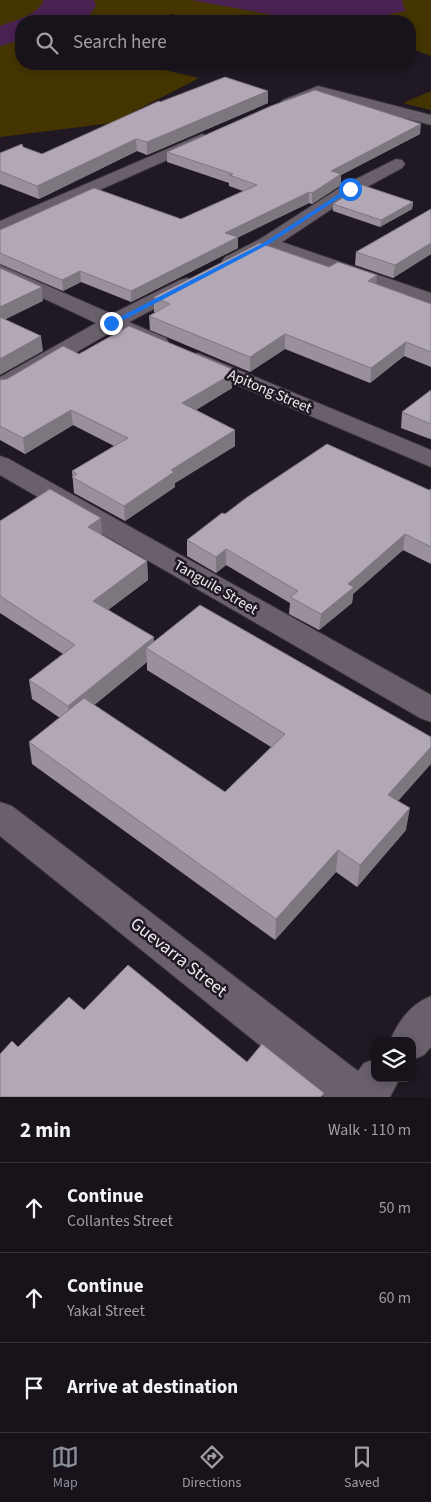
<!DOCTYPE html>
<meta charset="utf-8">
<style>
body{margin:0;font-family:"Source Sans 3",sans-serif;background:#252027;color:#f1f3f6}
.controls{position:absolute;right:15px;bottom:15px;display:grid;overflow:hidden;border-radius:10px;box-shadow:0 2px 8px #0003}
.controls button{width:45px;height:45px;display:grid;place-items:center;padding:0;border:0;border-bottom:1px solid #363239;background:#18121a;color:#f1f3f6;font:25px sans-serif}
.stop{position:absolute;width:15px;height:15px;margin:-11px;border:4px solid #1a73e8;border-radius:50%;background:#fff}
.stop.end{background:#1a73e8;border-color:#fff;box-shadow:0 1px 5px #0008}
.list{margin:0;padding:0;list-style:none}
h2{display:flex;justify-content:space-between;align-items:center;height:65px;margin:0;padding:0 20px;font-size:21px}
h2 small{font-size:16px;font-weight:400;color:#9f9ea2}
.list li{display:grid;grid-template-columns:32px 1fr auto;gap:15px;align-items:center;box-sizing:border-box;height:90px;padding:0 20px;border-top:1px solid #363239}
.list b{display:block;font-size:19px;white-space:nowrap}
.list p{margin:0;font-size:16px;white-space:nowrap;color:#9f9ea2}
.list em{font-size:16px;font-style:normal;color:#9f9ea2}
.icon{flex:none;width:28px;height:28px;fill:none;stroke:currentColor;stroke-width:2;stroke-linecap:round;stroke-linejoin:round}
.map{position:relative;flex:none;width:431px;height:1097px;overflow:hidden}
.search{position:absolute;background:#18121a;box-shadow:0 2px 8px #0003;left:15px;right:15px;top:15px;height:55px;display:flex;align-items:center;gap:12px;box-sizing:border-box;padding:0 18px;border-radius:20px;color:#9f9ea2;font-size:19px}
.sheet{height:335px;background:#18121a}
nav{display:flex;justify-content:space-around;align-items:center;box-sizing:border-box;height:70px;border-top:1px solid #363239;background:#18121a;font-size:14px;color:#9f9ea2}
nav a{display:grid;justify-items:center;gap:2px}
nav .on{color:#8c9099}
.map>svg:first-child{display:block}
</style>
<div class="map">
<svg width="431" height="1097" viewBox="0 0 431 1097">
<rect width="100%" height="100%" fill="#201822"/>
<path fill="#443500" d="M0 0H431V56L410 48V21H204L171 14 159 21H21V64H139L199 78 112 123 0 137Z
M431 91V110L403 103Z"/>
<path fill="#492252" d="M44 0H94L96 6 85 21H21V40L0 46V26C15 20 37 16 44 0Z
M191 0H402L405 11 357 21H306Z"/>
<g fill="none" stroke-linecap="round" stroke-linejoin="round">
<g stroke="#383239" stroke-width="2">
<path id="minor" d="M318 86 431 115V125L319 96 293 106H283L280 103 283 100Z
M202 134 208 136 210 139 208 142 0 234V221Z
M396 159 402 160 405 164 402 168 356 193 282 242 431 293V306L268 250 239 265 232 267 225 265 222 261 225 257 260 239 344 185Z
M0 265 112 314 180 280 187 278 194 280 197 284 194 288 129 322 166 338 169 343 166 348C148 352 129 338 113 331L8 392 0 394V377L96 323 0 278Z
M198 353 431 450V467L190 365 187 360 190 355Z
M0 456 9 459 431 695V722L420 718 0 475Z
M0 802 12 806 358 1071 364 1063 375 1059V1078H400L390 1097H324L0 836Z
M431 996V1047L424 1055 412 1060V1041H390C398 1021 411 1004 431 996Z"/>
</g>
<use href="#minor" fill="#6a606c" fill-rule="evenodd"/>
</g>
<path fill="#99909c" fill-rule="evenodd" d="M160 102 268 103 147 155 137 151 39 199 0 184V153L23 147 42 154Z
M420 134 341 175V185L312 204 309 203 238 237V248L131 302 81 282 63 291 0 264V230L181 219 243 191 229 186V183L167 162V152Z
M413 202 412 209 380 227 333 211V204Z
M431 209V254L393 278 355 265 356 252Z
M376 284 431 304V367L404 356 370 383 285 349 250 372 150 330 149 316 156 312H154V297Z
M79 354 232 369V388L196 410 235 430V446L175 483V487L125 521 74 493 72 471 114 446 73 425 25 454 0 440V380L7 379Z
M431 390V439H430L401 428 402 412Z
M431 489V564L403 550 353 594 352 603 319 630 289 614 290 603 226 565 216 573 187 556V540L225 514 429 490Z
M0 521 102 536 147 561 148 580 108 610 154 641 398 801 406 830 357 887 336 872 275 940 32 764 29 742 60 718 32 699 29 680 63 654 0 613ZM147 662V670L271 747 225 792 94 705Z"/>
<path fill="#7d767f" d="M268 91V103L147 155V142Z
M421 124 420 134 341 175V185L312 204V193L331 171Z
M136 139 137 151 39 199 37 186Z
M309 192V203L225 244V233Z
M413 202 412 209 380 227 381 220Z
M238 237V248L131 302V291Z
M431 243V254L393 278 395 265Z
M80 271 81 282 63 291 62 280Z
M377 275 376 289 368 281Z
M42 287 43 301 0 322V307Z
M285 334V349L250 372V357Z
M41 336 43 351 0 375V359Z
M406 342 404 356 370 383 371 368Z
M232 369V388L182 418V403Z
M71 410 73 425 25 454 23 438Z
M235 430V446L175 483V487L125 521 124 506 171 470Z
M101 518 102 536 88 527Z
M405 534 403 550 353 594 352 603 319 630 321 614 348 584Z
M226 549V565L216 573V557Z
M147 561 148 580 95 619 93 601Z
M154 637V653L146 648 147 662 70 725 68 706Z
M431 747V764L384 817 388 795Z
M410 808 406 830 357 887 360 865Z
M338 850 336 872 275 940 276 919Z"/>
<path fill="#b2a8b5" stroke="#7d767f" d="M225 77 268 91 147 142 136 139 37 186 0 171V153L22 144 23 147 42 154 159 101 160 102Z
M315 90 421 124 331 171 341 174 312 193 309 192 225 233 238 237 131 291 80 271 62 280 0 253V230L94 188 181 219 257 185 229 175 233 174 167 152 271 106Z
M362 185 413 202 381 220 333 204Z
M431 209V243L395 265 356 252Z
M260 243 329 267 338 262 377 275 368 281 431 304V352L406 342 371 368 285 334 250 357 149 316 170 304 154 297Z
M0 268 42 287 0 307Z
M0 317 41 336 0 359Z
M129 326 232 369 228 372 232 374 182 403 235 430 171 470 174 472 124 506 72 477 77 474 72 471 128 438 71 410 23 438 0 426V380L7 379 63 346 79 354Z
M431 390V424L402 412Z
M327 444 429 490 431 489V547L405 534 348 584 354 587 321 614 290 597 298 591 226 549 216 557 187 540 222 513 225 514 246 498Z
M50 489 101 518 88 527 147 561 93 601 154 637 68 706 29 680 75 645 0 596V521Z
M200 605 431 737V747L388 795 410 808 360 865 338 850 276 919 29 742 84 698 225 792 285 734 146 648Z
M128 965 247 1062 262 1044 324 1093 321 1097H0V1054L12 1041 18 1047 69 997 84 1010Z"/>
<path fill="#1a73e8" d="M348 188 353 189 269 244 114 325 108 323 265 242Z"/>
<g text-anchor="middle" stroke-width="5" stroke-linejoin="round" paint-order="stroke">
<g font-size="15" fill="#efeaf0" stroke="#201822">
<text transform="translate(270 391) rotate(23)" y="5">Apitong Street</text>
<text transform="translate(216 587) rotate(30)" y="5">Tanguile Street</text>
</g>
<g font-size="18" fill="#efeaf0" stroke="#201822">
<text transform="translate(179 957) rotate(38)" y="6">Guevarra Street</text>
</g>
</g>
</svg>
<div class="controls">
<button><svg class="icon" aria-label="layers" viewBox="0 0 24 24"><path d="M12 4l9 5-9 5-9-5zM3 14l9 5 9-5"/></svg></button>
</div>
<div class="stop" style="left:350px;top:189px"></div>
<div class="stop end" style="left:111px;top:323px"></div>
<div class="search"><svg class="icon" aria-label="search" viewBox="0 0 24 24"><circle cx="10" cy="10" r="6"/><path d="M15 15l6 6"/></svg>Search here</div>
</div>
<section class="sheet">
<h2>2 min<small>Walk · 110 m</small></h2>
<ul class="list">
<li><svg class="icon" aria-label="ahead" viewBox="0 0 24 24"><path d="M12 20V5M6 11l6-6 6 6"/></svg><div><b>Continue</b><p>Collantes Street</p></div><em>50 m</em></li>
<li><svg class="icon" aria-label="ahead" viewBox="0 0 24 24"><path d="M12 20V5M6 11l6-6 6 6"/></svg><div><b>Continue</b><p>Yakal Street</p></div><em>60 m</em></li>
<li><svg class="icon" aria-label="arrive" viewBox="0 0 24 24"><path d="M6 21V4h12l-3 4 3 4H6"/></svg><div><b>Arrive at destination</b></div></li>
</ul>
</section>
<nav>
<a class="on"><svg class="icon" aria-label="map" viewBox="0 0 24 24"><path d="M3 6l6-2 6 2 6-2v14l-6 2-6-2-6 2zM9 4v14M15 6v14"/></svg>Map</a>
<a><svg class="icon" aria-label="directions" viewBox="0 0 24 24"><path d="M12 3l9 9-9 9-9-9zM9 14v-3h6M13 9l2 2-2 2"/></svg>Directions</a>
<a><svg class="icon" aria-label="saved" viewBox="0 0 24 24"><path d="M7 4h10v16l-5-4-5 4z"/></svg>Saved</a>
</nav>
